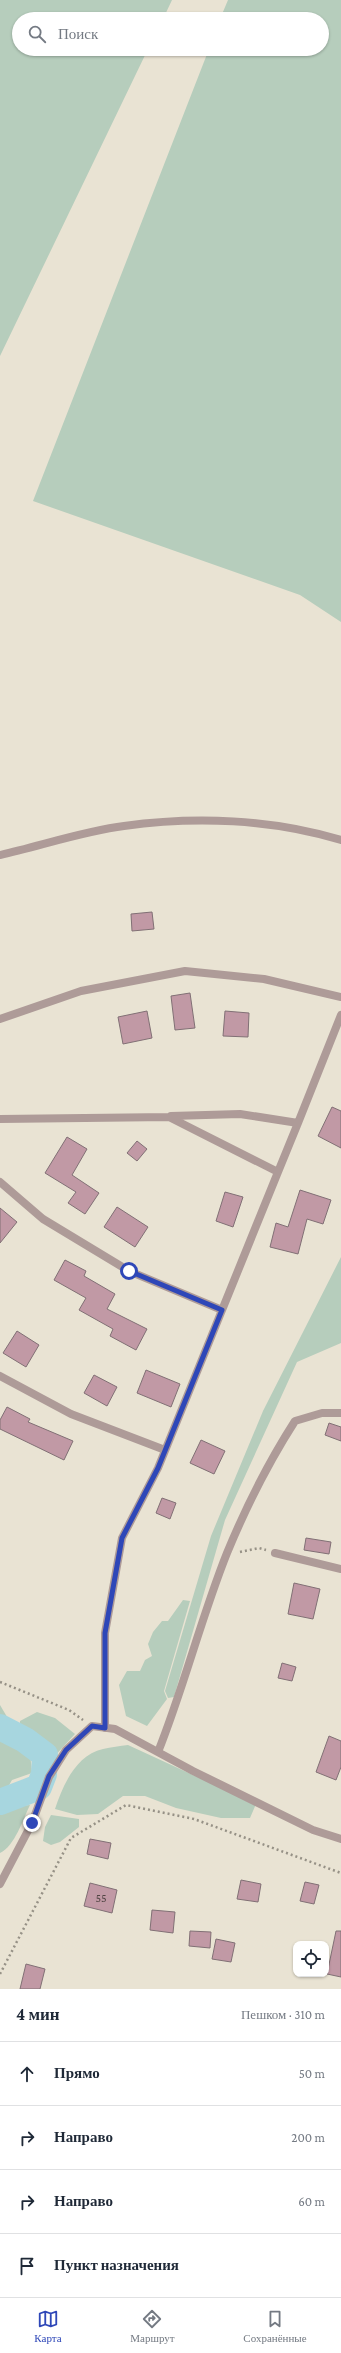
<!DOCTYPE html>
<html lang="ru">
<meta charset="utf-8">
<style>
body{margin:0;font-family:"Crimson Pro",serif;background:#f6f6f7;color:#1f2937}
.controls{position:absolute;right:12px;bottom:12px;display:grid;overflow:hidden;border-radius:8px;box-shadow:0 1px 3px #0004}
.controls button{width:36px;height:36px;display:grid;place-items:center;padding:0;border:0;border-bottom:1px solid #e0e1e3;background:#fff;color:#1f2937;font:20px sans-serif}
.stop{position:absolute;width:12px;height:12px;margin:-9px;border:3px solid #2e47b8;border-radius:50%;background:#fff}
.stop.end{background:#2e47b8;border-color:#fff;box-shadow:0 1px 4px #0008}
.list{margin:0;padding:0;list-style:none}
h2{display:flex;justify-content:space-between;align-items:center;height:52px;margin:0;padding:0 16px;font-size:17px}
h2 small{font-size:13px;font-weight:400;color:#747a83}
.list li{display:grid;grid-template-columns:26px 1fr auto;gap:12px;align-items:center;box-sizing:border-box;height:64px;padding:0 16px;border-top:1px solid #e0e1e3}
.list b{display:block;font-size:15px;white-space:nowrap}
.list em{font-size:13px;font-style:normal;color:#747a83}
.icon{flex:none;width:22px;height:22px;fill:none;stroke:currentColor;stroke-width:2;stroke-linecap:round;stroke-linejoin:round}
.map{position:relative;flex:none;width:341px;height:1989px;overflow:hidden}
.search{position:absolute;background:#fff;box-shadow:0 1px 3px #0004;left:12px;right:12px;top:12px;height:44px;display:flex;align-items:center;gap:10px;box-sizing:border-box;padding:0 14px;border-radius:22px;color:#747a83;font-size:15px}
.sheet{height:308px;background:#fff}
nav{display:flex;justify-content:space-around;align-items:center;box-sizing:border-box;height:56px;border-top:1px solid #e0e1e3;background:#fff;font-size:11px;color:#747a83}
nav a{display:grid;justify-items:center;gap:2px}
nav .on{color:#2e47b8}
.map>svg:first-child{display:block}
</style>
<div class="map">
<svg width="341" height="1989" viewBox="0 0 341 1989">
<rect width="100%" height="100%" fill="#e9e3d3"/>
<path fill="#b6cdbc" d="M0 0H172L163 19H19V49H148L0 356Z
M228 0H341V622L300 595 33 501 209 49H322V19H220Z
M341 1257V1343L297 1362 225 1520 174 1697 168 1698 165 1691 211 1536 263 1411Z
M183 1600 190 1601 164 1691 167 1699 147 1726 126 1716 119 1685 127 1671H140L145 1660 152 1656 148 1644 153 1632 162 1621H168Z
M0 1705 13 1727 8 1738 30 1753 32 1773 12 1780 4 1794 0 1796Z
M37 1712 55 1718 75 1734 51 1760 39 1764 31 1739 20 1730V1721Z
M128 1745 256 1804 250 1818H221L176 1808 145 1796H123L98 1814 77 1815 55 1809C63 1785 76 1755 103 1749 111 1747 120 1746 128 1745Z
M30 1805C23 1819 15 1846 0 1853V1808Z
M51 1815 79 1819V1827L60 1842 51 1845 43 1841 45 1827Z"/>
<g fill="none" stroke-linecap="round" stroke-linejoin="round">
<path stroke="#a7d6df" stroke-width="26" d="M0 1727 25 1740 45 1755 44 1774 39 1787 0 1802"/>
</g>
<path fill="#c199a5" stroke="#817075" d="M152 912 154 929 132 931 131 914Z
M190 993 195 1028 175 1030 171 996Z
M147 1011 152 1038 123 1044 118 1017Z
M225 1011 249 1013 248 1037 223 1036Z
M332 1107 341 1111V1148L318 1136Z
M67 1137 87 1149 72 1175 99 1193 85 1214 68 1203 76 1192 45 1173Z
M137 1141 147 1149 137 1161 127 1153Z
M300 1190 331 1200 323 1224 307 1219 298 1254 270 1247 276 1223 288 1227Z
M225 1192 243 1197 233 1227 216 1221Z
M117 1207 148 1227 135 1247 104 1227Z
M0 1208 17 1222 0 1243Z
M65 1260 86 1271 84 1276 115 1294 107 1309 147 1329 136 1350 110 1336 113 1329 79 1310 86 1298 54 1280Z
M17 1331 39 1345 26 1367 3 1353Z
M146 1370 180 1384 171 1407 137 1393Z
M94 1375 117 1387 107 1406 84 1393Z
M7 1407 30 1419 28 1422 73 1441 64 1460 0 1429V1420Z
M329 1423 341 1427V1441L325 1435Z
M201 1440 225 1451 214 1474 190 1463Z
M162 1498 176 1503 170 1519 156 1513Z
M306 1538 331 1542 329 1554 304 1550Z
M294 1583 320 1589 313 1619 288 1614Z
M282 1663 296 1667 292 1681 278 1678Z
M329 1736 341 1741V1767L336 1780 316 1772Z
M90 1839 111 1843 108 1859 87 1854Z
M241 1880 261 1884 258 1902 237 1899Z
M305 1882 319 1885 314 1904 300 1901Z
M90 1883 117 1890 112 1913 84 1906Z
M152 1910 175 1912 173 1933 150 1930Z
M190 1931 211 1932 210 1948 189 1946Z
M336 1931H341V1977L327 1974Z
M216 1939 235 1943 231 1962 212 1959Z
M26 1964 45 1969 40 1989H20Z"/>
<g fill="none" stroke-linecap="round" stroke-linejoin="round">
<path stroke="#969186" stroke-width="2.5" stroke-dasharray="2 3" stroke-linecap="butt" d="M240 1552 259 1548 266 1550
M0 1682 69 1710 83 1720
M0 1974 71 1838 126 1805 194 1819 341 1873"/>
<path stroke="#ae9b98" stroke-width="8" d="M0 855C40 846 84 831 124 826 195 816 272 819 341 840
M0 1019 81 991 185 971 264 979 341 997
M171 1116 240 1114 298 1123 278 1172
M0 1119 169 1117 278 1172 158 1468 122 1538 105 1633V1728
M298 1123 341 1015
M0 1182 43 1219 129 1271 222 1310
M0 1376 71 1414 165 1450
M275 1553 341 1569
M158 1752C184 1687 201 1618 227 1553 246 1507 268 1463 295 1421L322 1413H341
M0 1884 32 1823 49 1777 66 1750 92 1726 115 1729 193 1771 313 1830 341 1839"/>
</g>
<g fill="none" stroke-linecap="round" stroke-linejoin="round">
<path stroke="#2e47b8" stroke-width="5" d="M32 1823 49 1776 66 1750 92 1726 105 1728V1633L122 1538 158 1468 222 1310 129 1271"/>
</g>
<g text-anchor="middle" stroke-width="3" stroke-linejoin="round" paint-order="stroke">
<g font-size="12" fill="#524645">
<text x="101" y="1902">55</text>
</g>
</g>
</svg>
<div class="controls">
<button><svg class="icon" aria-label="locate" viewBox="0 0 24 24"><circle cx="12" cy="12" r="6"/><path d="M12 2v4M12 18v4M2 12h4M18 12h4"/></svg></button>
</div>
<div class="stop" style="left:129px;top:1271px"></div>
<div class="stop end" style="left:32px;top:1823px"></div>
<div class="search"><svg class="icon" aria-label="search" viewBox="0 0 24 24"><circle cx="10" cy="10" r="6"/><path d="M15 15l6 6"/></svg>Поиск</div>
</div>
<section class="sheet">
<h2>4 мин<small>Пешком · 310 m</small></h2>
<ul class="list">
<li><svg class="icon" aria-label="ahead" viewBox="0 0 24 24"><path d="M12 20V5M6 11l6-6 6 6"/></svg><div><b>Прямо</b></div><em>50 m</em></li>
<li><svg class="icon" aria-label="right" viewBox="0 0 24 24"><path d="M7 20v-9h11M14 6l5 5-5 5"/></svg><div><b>Направо</b></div><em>200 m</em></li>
<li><svg class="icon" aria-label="right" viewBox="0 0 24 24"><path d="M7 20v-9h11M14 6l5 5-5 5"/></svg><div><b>Направо</b></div><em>60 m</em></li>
<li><svg class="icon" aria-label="arrive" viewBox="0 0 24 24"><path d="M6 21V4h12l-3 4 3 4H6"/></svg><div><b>Пункт назначения</b></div></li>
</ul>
</section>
<nav>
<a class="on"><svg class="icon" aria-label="map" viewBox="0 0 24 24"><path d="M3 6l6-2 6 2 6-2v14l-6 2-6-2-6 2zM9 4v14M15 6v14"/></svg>Карта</a>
<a><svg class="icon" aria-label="directions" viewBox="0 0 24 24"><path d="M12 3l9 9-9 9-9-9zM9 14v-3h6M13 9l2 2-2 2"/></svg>Маршрут</a>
<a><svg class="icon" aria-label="saved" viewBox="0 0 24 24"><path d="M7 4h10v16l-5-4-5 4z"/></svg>Сохранённые</a>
</nav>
